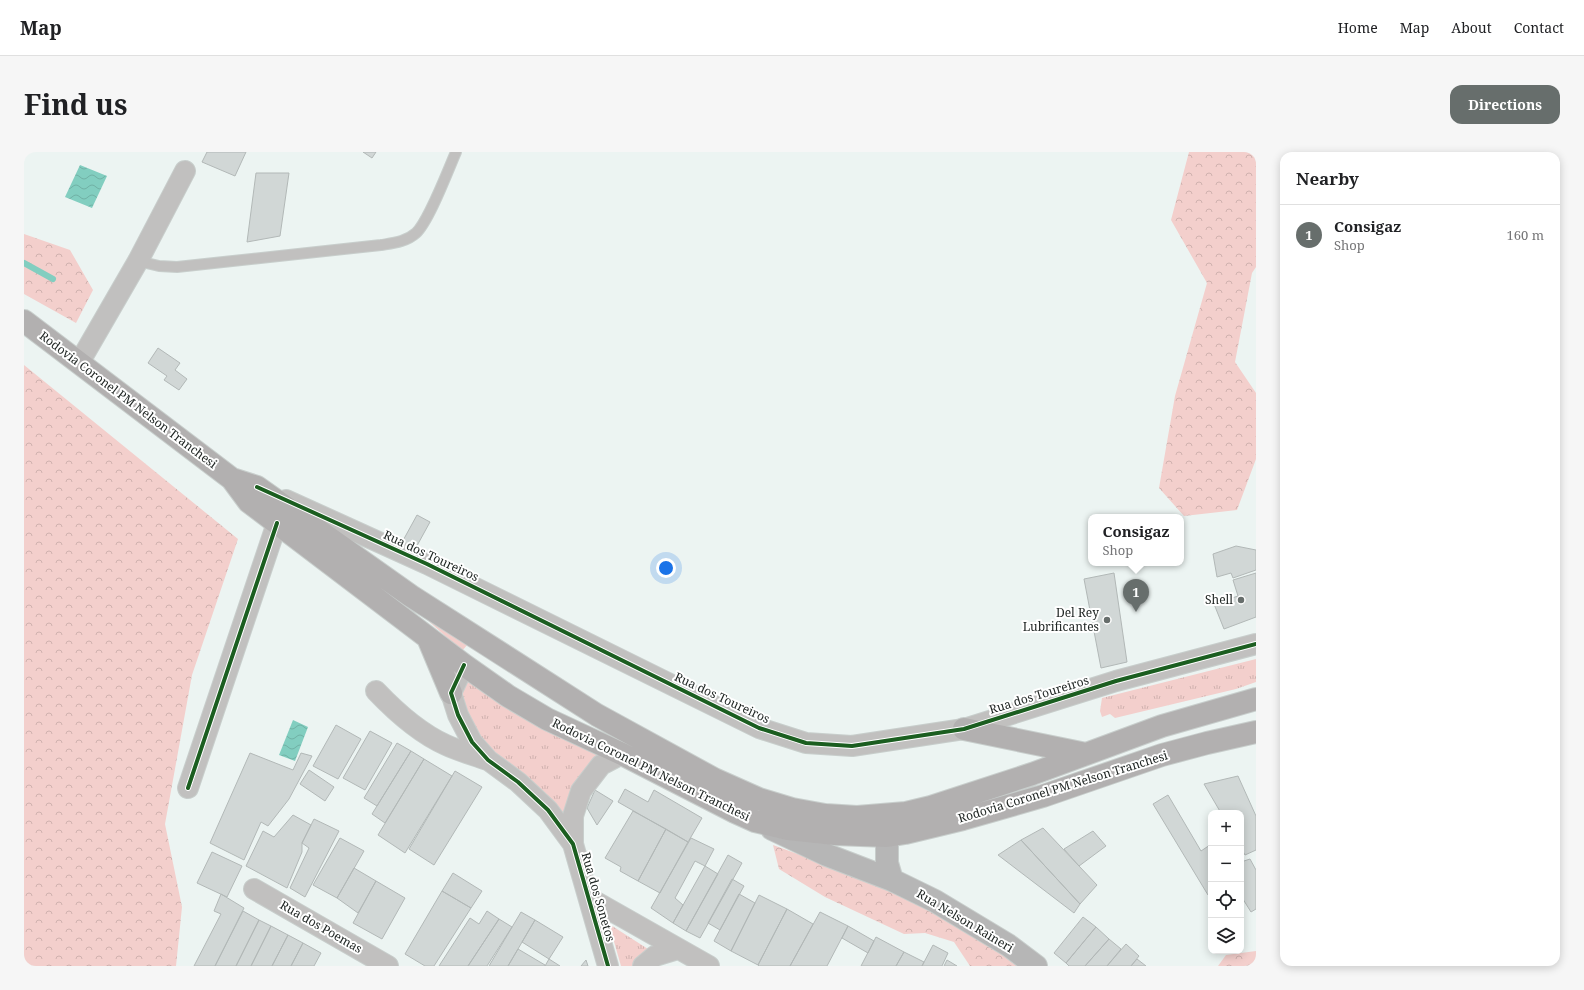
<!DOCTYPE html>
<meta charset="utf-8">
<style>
body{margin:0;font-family:"Noto Serif",serif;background:#f6f6f6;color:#202124}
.controls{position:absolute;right:12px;bottom:12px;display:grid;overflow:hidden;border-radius:8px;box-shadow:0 2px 10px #0003}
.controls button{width:36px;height:36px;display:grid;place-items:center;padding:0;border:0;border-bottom:1px solid #e0e0e0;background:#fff;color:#202124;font:20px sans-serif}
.you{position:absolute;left:642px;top:416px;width:14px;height:14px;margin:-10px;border:3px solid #fff;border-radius:50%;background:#1a73e8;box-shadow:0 0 0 6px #1a73e833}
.badge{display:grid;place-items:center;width:26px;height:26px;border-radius:50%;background:#676e6c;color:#fff;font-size:13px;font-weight:700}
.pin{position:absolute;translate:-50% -33px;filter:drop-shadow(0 1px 2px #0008)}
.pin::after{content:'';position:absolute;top:21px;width:14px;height:12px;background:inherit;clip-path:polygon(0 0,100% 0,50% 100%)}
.popup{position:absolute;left:1064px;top:362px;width:96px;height:52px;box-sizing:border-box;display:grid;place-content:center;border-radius:8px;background:#fff;filter:drop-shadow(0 1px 3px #0005);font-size:13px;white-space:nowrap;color:#757577}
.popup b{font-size:15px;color:#202124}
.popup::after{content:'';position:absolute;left:50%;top:100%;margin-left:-8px;border:8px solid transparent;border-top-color:#fff}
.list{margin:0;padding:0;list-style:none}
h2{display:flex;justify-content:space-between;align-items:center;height:52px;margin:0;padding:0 16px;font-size:17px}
h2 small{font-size:13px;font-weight:400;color:#757577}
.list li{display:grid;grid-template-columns:26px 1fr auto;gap:12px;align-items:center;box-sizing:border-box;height:60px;padding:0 16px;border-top:1px solid #e0e0e0}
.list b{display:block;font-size:15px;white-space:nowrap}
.list p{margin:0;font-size:13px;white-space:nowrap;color:#757577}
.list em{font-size:13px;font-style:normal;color:#757577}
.icon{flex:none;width:22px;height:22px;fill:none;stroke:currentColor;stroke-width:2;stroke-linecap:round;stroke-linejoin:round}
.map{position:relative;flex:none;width:1232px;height:814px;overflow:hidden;border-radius:12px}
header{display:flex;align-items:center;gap:24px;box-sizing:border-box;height:56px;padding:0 20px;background:#fff;border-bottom:1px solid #e0e0e0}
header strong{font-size:19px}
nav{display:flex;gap:22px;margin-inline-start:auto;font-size:14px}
.intro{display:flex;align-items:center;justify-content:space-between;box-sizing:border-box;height:96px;padding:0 24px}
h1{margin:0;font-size:28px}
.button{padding:10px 18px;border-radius:12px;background:#676e6c;color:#fff;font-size:14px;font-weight:700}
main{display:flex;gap:24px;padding:0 24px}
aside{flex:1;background:#fff;border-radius:12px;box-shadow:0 2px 10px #0003}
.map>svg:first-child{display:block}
</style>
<header>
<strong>Map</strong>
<nav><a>Home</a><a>Map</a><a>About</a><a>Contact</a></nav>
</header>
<div class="intro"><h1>Find us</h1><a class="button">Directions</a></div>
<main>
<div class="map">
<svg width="1232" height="814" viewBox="0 0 1232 814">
<defs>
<pattern id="grass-tufts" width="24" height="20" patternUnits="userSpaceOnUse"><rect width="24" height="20" fill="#f3cfcc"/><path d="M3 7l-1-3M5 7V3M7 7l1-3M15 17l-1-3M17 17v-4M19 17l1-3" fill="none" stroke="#d0b2af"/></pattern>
<pattern id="forest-crowns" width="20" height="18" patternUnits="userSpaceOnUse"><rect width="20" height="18" fill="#f3cfcc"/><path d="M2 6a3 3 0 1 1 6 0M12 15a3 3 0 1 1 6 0" fill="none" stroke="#d0b2af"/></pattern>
<pattern id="water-waves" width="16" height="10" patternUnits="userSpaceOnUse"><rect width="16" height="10" fill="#82cec0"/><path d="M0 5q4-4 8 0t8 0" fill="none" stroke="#70b1a5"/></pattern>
</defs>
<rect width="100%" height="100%" fill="#ecf4f2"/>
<path fill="url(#grass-tufts)" d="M381 448 444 492 438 499Z
M1232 507V530L1212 537 1091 566 1086 562 1078 565 1076 559 1078 546Z
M440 513 598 602 577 613 549 692 434 563Z
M585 772 624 797 608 814H597Z"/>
<path fill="url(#forest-crowns)" d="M1165 0H1232V115L1228 121 1211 210 1232 241V307L1213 358 1160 364 1135 336 1151 244 1183 131 1147 68Z
M0 82 46 98 69 138 52 171 0 142Z
M0 213 214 387 168 523 141 672 158 755 152 814H0Z
M749 693 858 733 909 755 999 814H946L930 790 901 781 880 782 801 745 755 717Z
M1232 799V814H1194L1202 803Z"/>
<path fill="url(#water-waves)" d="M56 13 83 24 68 56 41 45Z
M269 568 284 575 271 609 255 603Z"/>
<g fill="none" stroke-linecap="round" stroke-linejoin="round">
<path stroke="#82cec0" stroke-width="6" d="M0 111 29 127"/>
</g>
<path fill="#d1d7d6" stroke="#b2b8b7" d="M183 0H222L211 24 178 10Z
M339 0H352L348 6Z
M232 21H265L256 84 223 90Z
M134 196 156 211 151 218 163 227 155 238 140 228 143 224 124 211Z
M393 363 406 370 389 401 376 394Z
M1212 394 1232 398V418L1209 426 1207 421 1193 425 1189 402Z
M1090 421 1103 510 1077 516 1060 427Z
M1232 421V465L1200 477 1190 452 1214 444 1209 428Z
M312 573 337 587 314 627 289 614Z
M346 579 368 591 341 638 319 626Z
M373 591 387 599 353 654 340 646Z
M387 599 400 607 361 671 348 662Z
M226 601 269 618 277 601 288 604 265 647 244 674 237 670 220 708 186 691Z
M400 607 428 624 381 701 354 683Z
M285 618 310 635 301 649 276 632Z
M431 619 458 635 410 713 385 697Z
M1214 624 1232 664V698L1221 703 1217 696V661H1197L1180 632Z
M601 637 624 650 630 638 678 666 664 690 594 650Z
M571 638 589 649 573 673 563 656Z
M1144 643 1177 699 1186 693 1187 695V741L1184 743 1129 652Z
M609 659 642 677 614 729 596 719 597 715 581 706Z
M269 663 287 673 278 691V700L263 736 222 714 239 679 250 685Z
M290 667 315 679 281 745 266 736 285 696 278 691Z
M1019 676 1073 733 1056 752 997 688Z
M642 677 664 690 636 741 614 729Z
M1069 679 1082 694 1055 714 1040 697Z
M316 686 340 699 313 746 289 733Z
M667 686 690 697 681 714 671 709 651 746 659 753 649 771 627 756Z
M997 688 1056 752 1050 761 974 703Z
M188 700 218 714 203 745 173 731Z
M704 703 718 711 676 786 662 779Z
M1226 707 1232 718V757L1227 760 1217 744V710Z
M681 714 694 722 662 779 649 771Z
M330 716 352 729 334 761 313 746Z
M429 721 458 739 447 756 418 739Z
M708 727 720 734 696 778 684 771Z
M352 729 381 746 358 787 329 771Z
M418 739 447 756 410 814H401L381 802Z
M197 742 220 756 191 814H170L197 762 190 759Z
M715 742 731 751 707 799 690 789Z
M735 743 763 757 734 813 707 799Z
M763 757 789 772 766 814H735L734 813Z
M219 759 235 768 212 814H191Z
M463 759 475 767 444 814H415L446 766 455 772Z
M497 760 511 768 484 814H465Z
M796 760 824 774 803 814H766Z
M1059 765 1072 775 1042 811 1030 801Z
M475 767 488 775 463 814H444Z
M235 768 247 774 227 814H212Z
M511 768 539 785 525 807 498 790Z
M247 774 264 783 248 814H227Z
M824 774 850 789 844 801 818 786Z
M1072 775 1085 787 1061 814H1045L1042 811Z
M264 783 279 791 267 814H248Z
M852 785 880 800 872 814H837Z
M1085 787 1097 797 1083 814H1061Z
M279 791 297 801 290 814H267Z
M1102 792 1115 804 1107 814H1083Z
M909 793 924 801 918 814H898Z
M494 797 521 813V814H484Z
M880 800 900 810 898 814H872Z
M525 807 536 814H521Z
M1113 807 1122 814H1107Z
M562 808 564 814H557Z
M923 808 933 814H920Z"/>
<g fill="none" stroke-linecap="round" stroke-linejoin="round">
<g stroke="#c8cecc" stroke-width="12">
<path id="service" d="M114 109 135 114 153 115 357 93C369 91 382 90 392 81 405 69 424 18 432 0"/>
</g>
<g stroke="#c8cecc" stroke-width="22">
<path id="minor" d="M55 211 114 109 161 19
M262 348 403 412 735 576 782 591 828 594 940 577 1092 529 1232 492
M440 513 427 541 434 563 448 590 464 608 494 630 524 658 549 692 584 814
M352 539C372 560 395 581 422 593 435 599 449 603 463 608
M164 636 253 371
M549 692V664L557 639 577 613 598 602
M230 737 364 814
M565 746 685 814
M619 814 631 804 654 797"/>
</g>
<g stroke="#c8cecc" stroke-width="24">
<path id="secondary" d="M748 677 803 703 868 728 911 749 984 793 1012 814
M863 684V711L868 728"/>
</g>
<g stroke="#c8cecc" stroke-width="24">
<path id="trunk" d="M0 169 208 327 225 350 440 513 484 544 523 567 598 602 711 660 731 669 764 677 811 682 863 684 881 681 939 667 1019 644 1138 603 1183 591 1232 580
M208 327 233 335 387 444 573 563 690 627 735 647 768 657 801 663 833 665 882 661 907 655 1008 622 1138 574 1232 547
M404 486 427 541
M940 577 1062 602"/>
</g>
<use href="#service" stroke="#c1c0bf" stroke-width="10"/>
<use href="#minor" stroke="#c1c0bf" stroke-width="20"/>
<use href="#secondary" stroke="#b6b6b6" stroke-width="22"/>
<use href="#trunk" stroke="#b2b0b0" stroke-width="22"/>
<g stroke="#fff" stroke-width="6">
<path id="cycleway" d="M233 335 403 412 735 576 782 591 828 594 940 577 1092 529 1232 492
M440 513 427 541 434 563 448 590 464 608 494 630 524 658 549 692 584 814
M164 636 253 371"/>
</g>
<use href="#cycleway" stroke="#1b5e20" stroke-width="4"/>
</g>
<g fill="#676e6c" stroke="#fff" stroke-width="1.5">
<circle cx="1217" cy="448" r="4"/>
<circle cx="1083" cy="468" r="4"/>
</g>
<g text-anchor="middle" stroke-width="4" stroke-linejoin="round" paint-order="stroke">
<g font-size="12" fill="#202624" stroke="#fff">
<text transform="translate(104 248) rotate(37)" y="4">Rodovia Coronel PM Nelson Tranchesi</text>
<text transform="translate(407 404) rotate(25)" y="4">Rua dos Toureiros</text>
<text transform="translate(1015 543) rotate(-17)" y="4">Rua dos Toureiros</text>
<text transform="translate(698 546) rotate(25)" y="4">Rua dos Toureiros</text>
<text transform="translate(627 618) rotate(26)" y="4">Rodovia Coronel PM Nelson Tranchesi</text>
<text transform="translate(1039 635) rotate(-17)" y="4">Rodovia Coronel PM Nelson Tranchesi</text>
<text transform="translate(574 745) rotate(74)" y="4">Rua dos Sonetos</text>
<text transform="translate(941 769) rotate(31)" y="4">Rua Nelson Raineri</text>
<text transform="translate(297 775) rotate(30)" y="4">Rua dos Poemas</text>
</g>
<g font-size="12" fill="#202624" stroke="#fff" text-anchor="end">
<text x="1209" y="452">Shell</text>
<text x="1075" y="465">Del Rey<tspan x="1075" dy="14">Lubrificantes</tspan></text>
</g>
</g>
</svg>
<div class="controls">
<button>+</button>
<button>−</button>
<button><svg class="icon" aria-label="locate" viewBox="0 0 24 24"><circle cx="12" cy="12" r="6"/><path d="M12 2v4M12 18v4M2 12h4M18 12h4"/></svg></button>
<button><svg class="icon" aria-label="layers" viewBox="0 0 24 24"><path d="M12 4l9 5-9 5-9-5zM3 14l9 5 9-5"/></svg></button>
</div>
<div class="you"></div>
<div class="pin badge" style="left:1112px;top:460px">1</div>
<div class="popup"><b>Consigaz</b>Shop</div>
</div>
<aside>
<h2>Nearby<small></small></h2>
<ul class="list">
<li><span class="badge">1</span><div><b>Consigaz</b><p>Shop</p></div><em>160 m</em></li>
</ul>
</aside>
</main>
